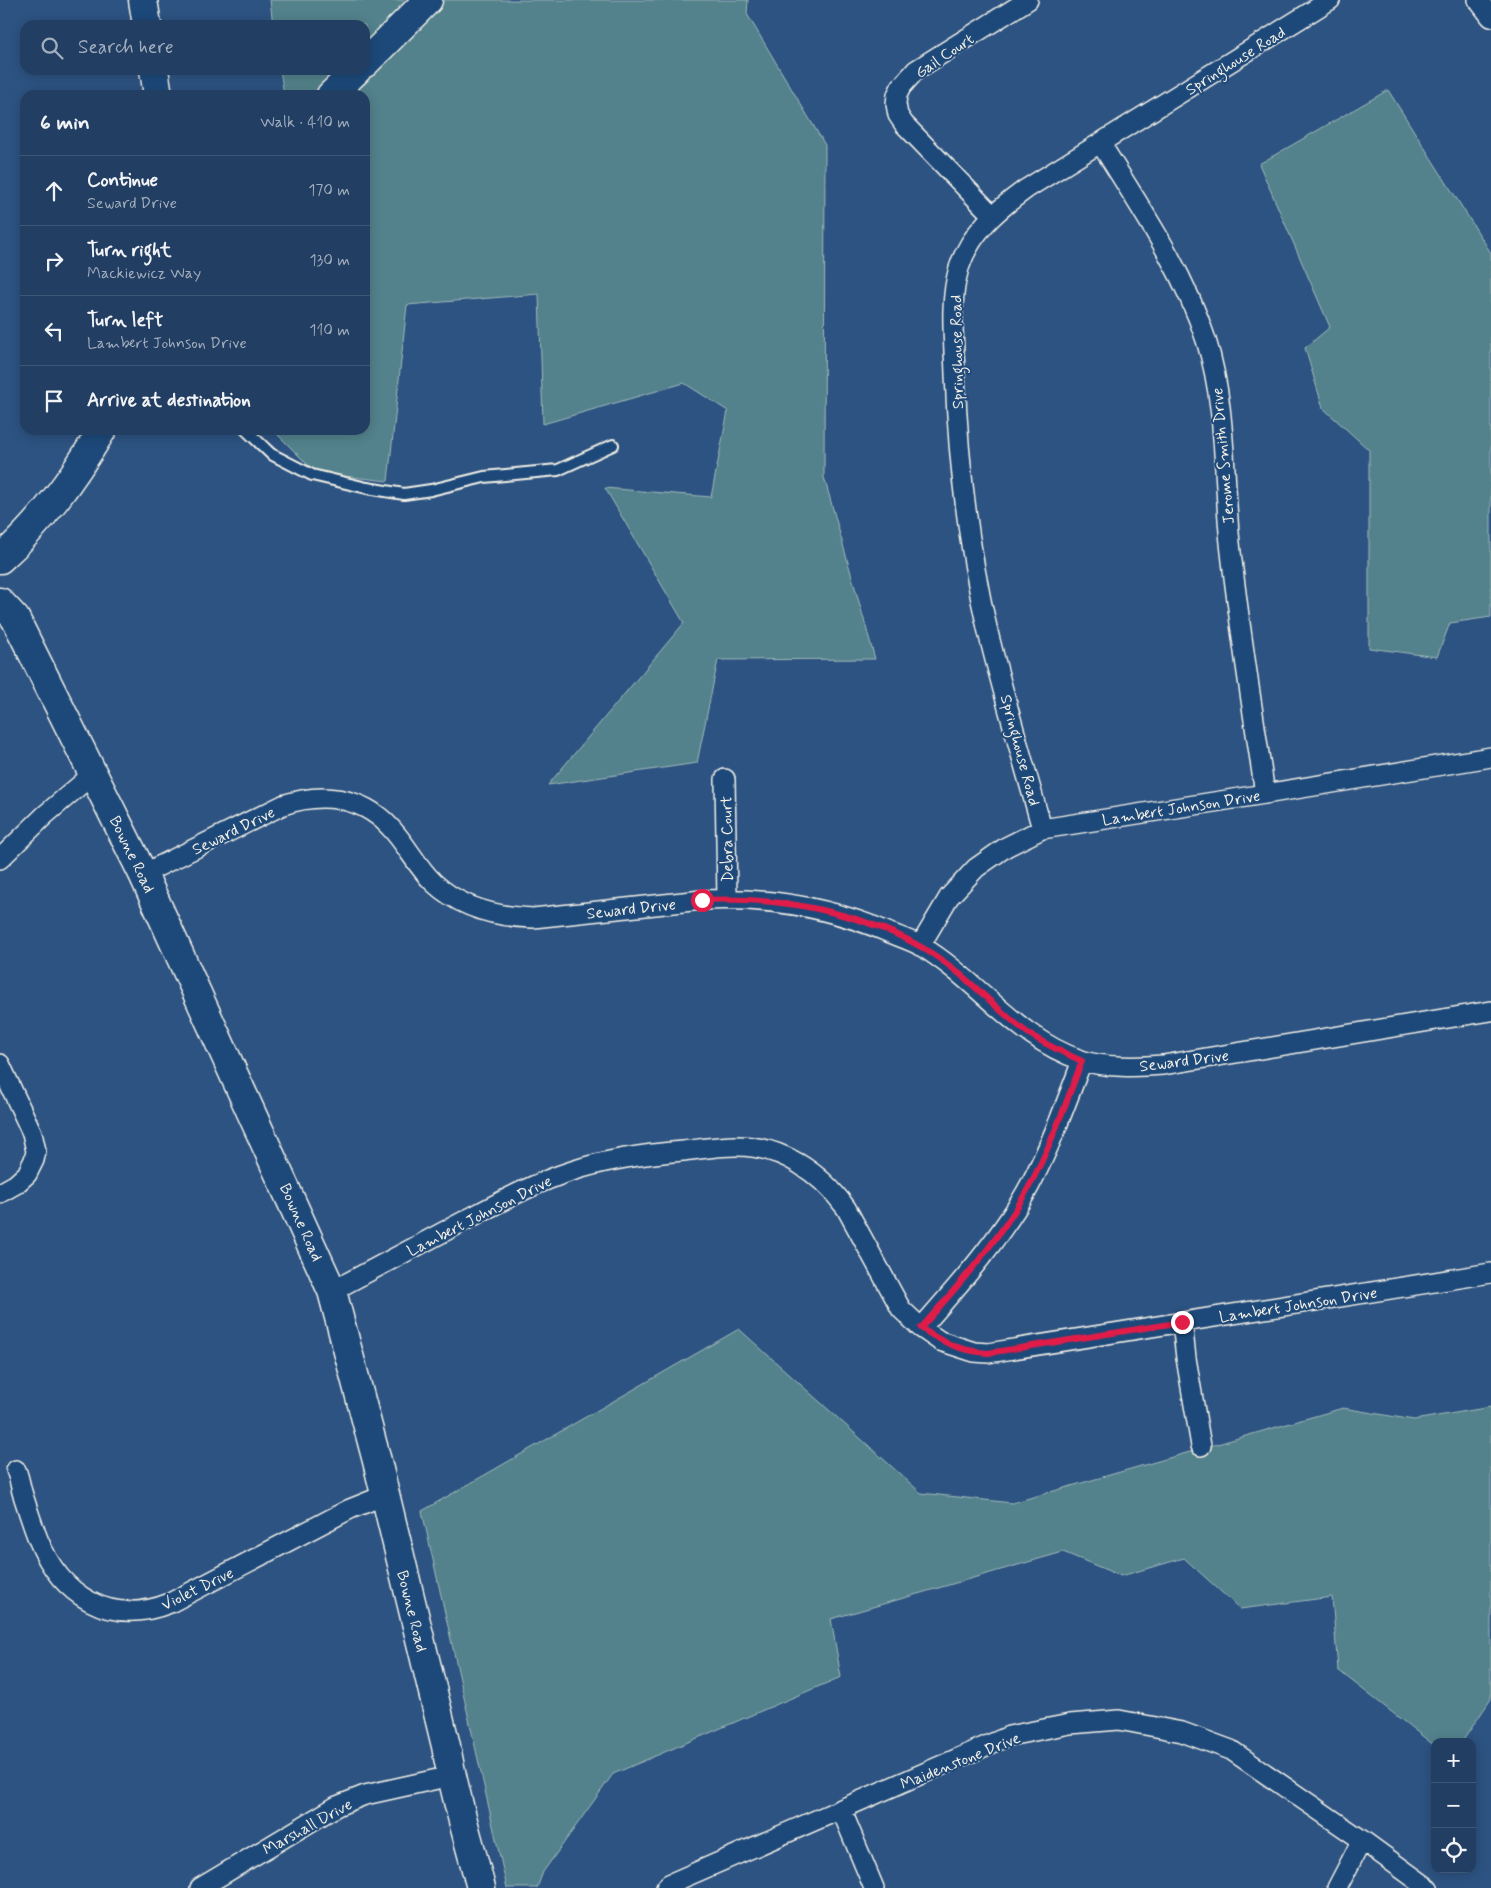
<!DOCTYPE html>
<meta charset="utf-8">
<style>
body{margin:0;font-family:Mynerve,sans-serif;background:#2e496b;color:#f1f3f6}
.controls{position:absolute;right:15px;bottom:15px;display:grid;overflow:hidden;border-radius:10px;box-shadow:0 2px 12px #0003}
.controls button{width:45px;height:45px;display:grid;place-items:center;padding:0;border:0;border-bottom:1px solid #3f5777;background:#223e62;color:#f1f3f6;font:25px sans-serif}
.stop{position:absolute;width:15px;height:15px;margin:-11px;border:4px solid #e11d48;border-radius:50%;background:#fff}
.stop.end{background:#e11d48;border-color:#fff;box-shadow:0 1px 5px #0008}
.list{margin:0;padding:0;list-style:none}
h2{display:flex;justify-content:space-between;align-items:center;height:65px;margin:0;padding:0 20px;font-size:21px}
h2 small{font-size:16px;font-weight:400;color:#a2aebe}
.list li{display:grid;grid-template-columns:32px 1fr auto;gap:15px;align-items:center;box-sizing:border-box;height:70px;padding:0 20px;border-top:1px solid #3f5777}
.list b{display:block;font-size:19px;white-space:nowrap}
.list p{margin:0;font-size:16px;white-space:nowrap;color:#a2aebe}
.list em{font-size:16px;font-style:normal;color:#a2aebe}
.icon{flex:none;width:28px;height:28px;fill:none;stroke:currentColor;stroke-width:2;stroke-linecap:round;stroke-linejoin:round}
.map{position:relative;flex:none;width:1491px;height:1888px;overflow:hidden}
.search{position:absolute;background:#223e62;box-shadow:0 2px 12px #0003;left:20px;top:20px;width:350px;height:55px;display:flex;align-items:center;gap:12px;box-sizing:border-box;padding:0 18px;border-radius:15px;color:#a2aebe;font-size:19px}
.panel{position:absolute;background:#223e62;box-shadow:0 2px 12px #0003;left:20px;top:90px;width:350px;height:345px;border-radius:15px}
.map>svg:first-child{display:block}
</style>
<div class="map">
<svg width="1491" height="1888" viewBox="0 0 1491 1888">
<rect width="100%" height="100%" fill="#2d5382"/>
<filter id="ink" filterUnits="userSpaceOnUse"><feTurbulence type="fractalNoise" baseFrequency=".02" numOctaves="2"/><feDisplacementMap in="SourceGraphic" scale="10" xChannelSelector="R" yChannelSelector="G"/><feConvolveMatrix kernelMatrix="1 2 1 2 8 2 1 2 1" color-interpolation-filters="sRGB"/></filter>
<g filter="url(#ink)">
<path fill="#52828c" stroke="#a3baba" d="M270 0H748L747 14 825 145 824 477 875 659 718 660 697 763 548 785 684 623 605 488 711 497 728 411 684 383 543 424 539 294 407 305 388 481 316 473 273 430H365V95H284L280 70H365V25H273Z
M1388 90 1491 253V617L1450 623 1437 657 1369 648V450L1323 408 1305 348 1330 327 1259 164Z
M739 1329 921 1493 1012 1503 1343 1408 1414 1420 1491 1407V1699L1462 1742H1435V1746L1338 1670 1332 1597 1240 1609 1184 1558 1121 1576 1063 1552 831 1619 841 1677 613 1774 543 1872 537 1888H507L422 1511Z"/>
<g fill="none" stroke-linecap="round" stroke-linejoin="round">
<g stroke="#f4f1e8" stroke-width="14">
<path id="lane" d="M246 430 271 454 312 475 367 488 404 494 431 490 484 477 558 470 613 445"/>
</g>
<g stroke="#f4f1e8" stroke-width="22">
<path id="street" d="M1478 0 1491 17
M1101 144C1140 207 1183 269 1206 340 1227 406 1223 476 1230 543 1239 627 1253 711 1265 794
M992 215 904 124 898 115 896 104 897 95 901 87 916 70 1028 0
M725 779 727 899
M1042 829C1024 763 1004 698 988 632 968 547 958 460 955 374 954 339 949 302 959 268 970 233 997 210 1026 189L1330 0
M0 859 45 815 93 774
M143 874 283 805C320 792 361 796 389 826 406 843 416 866 434 883 461 908 496 917 533 918L702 900C767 897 830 907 890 933 900 937 912 941 921 946 978 980 1017 1039 1081 1060 1102 1068 1140 1067 1163 1065L1491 1011
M920 946 949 897 976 868 1006 847 1042 829 1265 794 1491 757
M0 1064 32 1133 36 1151 34 1160 27 1174 16 1184 0 1193
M332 1291C376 1268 421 1244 466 1220 500 1202 534 1183 572 1171 608 1159 645 1154 683 1151 700 1149 718 1146 736 1146 782 1146 820 1172 846 1208L901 1309 921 1328 940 1341 974 1352 988 1353 1491 1273
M1182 1322 1186 1358 1201 1446
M921 1328C958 1286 1004 1234 1030 1185 1051 1145 1066 1103 1082 1061
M16 1470C19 1477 20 1484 22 1492 27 1507 32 1524 38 1539 61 1596 110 1627 170 1603L350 1509 385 1495
M841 1809 874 1888
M200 1888 337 1806 365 1795 451 1776
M666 1888 669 1884 1009 1736 1070 1724 1119 1720 1182 1732 1231 1750 1362 1840 1428 1888
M1337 1888 1362 1840"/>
</g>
<g stroke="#f4f1e8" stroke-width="31">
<path id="secondary" d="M143 0 147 25
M365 63 428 0
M154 70 158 95
M331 95 357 70
M0 559C42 522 73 478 102 430
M0 602 15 618 143 874 332 1291 377 1461 446 1746C454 1794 469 1841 481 1888"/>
</g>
<use href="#lane" stroke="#1f4a7a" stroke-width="10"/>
<use href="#street" stroke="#1f4a7a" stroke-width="19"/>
<use href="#secondary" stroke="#1f4a7a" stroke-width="28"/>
</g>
</g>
<g fill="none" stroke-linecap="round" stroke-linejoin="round" filter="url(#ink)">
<path stroke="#e11d48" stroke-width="6" d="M702 900C783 896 880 914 947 964 976 985 999 1012 1028 1033 1044 1044 1064 1053 1082 1061 1066 1103 1051 1145 1030 1185 1004 1234 958 1286 921 1328 943 1343 961 1351 988 1353L1182 1322"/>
</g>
<g text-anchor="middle" stroke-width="4" stroke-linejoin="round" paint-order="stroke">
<g font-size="16" fill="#f4f1e8" stroke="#1f4a7a">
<text transform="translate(944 55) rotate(-34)" y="6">Gail Court</text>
<text transform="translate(1235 60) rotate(-32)" y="6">Springhouse Road</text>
<text transform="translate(956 352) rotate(-91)" y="6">Springhouse Road</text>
<text transform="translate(1222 456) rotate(-95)" y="6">Jerome Smith Drive</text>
<text transform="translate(1021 750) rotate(75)" y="6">Springhouse Road</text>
<text transform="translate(1181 807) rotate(-9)" y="6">Lambert Johnson Drive</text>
<text transform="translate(233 830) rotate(-26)" y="6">Seward Drive</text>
<text transform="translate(726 839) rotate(-91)" y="6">Debra Court</text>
<text transform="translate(133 854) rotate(64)" y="6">Bowne Road</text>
<text transform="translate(631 908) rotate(-6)" y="6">Seward Drive</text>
<text transform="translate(1184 1060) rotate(-7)" y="6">Seward Drive</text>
<text transform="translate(479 1215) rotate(-27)" y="6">Lambert Johnson Drive</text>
<text transform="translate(302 1222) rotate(66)" y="6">Bowne Road</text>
<text transform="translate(1298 1304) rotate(-9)" y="6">Lambert Johnson Drive</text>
<text transform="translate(197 1588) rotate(-26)" y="6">Violet Drive</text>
<text transform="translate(413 1611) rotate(76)" y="6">Bowne Road</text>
<text transform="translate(960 1760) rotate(-22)" y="6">Maidenstone Drive</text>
<text transform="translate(307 1826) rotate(-29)" y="6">Marshall Drive</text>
</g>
</g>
</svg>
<div class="controls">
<button>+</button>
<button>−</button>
<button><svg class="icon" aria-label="locate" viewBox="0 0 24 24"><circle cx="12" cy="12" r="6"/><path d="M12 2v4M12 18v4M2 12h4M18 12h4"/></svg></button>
</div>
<div class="stop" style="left:702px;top:900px"></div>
<div class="stop end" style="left:1182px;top:1322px"></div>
<div class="search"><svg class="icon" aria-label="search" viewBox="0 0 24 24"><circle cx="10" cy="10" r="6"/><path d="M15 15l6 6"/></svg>Search here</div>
<section class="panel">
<h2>6 min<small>Walk · 410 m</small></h2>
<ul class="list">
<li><svg class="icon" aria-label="ahead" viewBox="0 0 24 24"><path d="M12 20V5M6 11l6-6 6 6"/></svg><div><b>Continue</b><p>Seward Drive</p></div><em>170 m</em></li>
<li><svg class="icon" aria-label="right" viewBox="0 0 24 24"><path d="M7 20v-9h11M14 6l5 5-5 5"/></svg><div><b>Turn right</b><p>Mackiewicz Way</p></div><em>130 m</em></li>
<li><svg class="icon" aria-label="left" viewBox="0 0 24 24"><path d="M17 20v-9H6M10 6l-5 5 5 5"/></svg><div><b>Turn left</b><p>Lambert Johnson Drive</p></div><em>110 m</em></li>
<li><svg class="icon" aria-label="arrive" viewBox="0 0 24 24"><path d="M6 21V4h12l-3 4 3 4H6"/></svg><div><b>Arrive at destination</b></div></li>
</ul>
</section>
</div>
